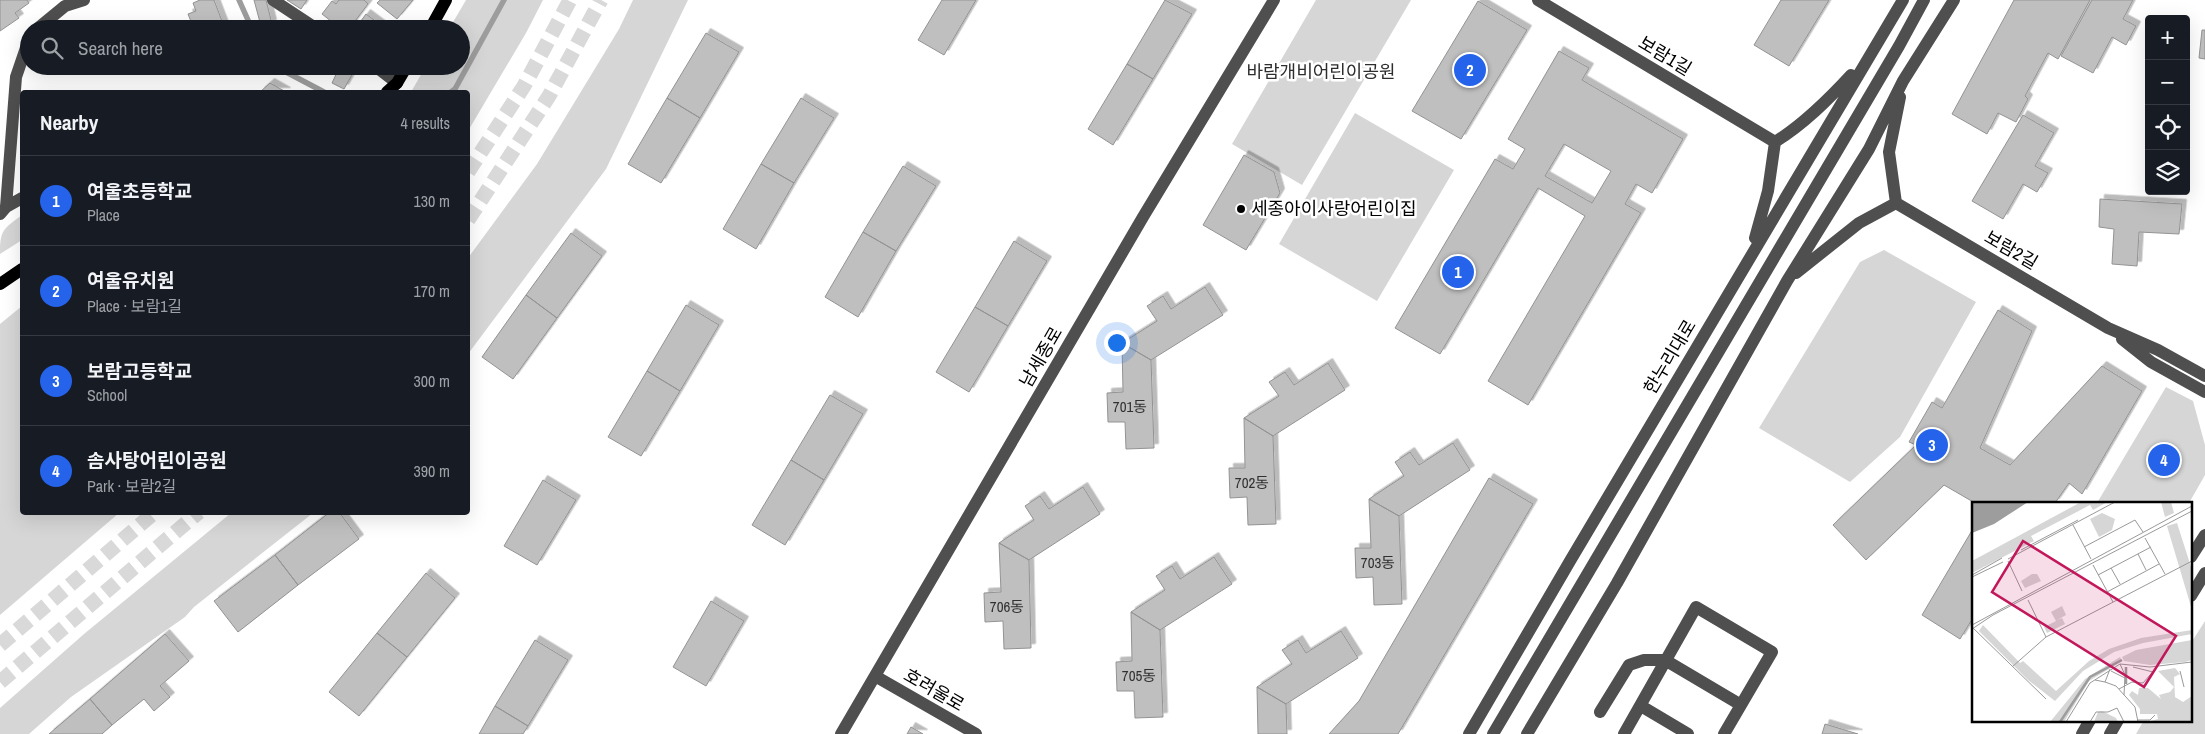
<!DOCTYPE html>
<meta charset="utf-8">
<style>
body{margin:0;font-family:"Archivo Narrow","Noto Sans KR",sans-serif;background:#242831;color:#f1f3f6}
.controls{position:absolute;right:15px;top:15px;display:grid;overflow:hidden;border-radius:5px;box-shadow:0 5px 20px #0002}
.controls button{width:45px;height:45px;display:grid;place-items:center;padding:0;border:0;border-bottom:1px solid #363941;background:#171b24;color:#f1f3f6;font:25px sans-serif}
.you{position:absolute;left:1116px;top:342px;width:18px;height:18px;margin:-12px;border:4px solid #fff;border-radius:50%;background:#1a73e8;box-shadow:0 0 0 8px #1a73e833}
.badge{display:grid;place-items:center;width:32px;height:32px;border-radius:50%;background:#2563eb;color:#fff;font-size:16px;font-weight:700}
.pin{position:absolute;translate:-50% -50%;border:2px solid #fff;box-shadow:0 1px 5px #0006}
.list{margin:0;padding:0;list-style:none}
h2{display:flex;justify-content:space-between;align-items:center;height:65px;margin:0;padding:0 20px;font-size:21px}
h2 small{font-size:16px;font-weight:400;color:#9ea1a6}
.list li{display:grid;grid-template-columns:32px 1fr auto;gap:15px;align-items:center;box-sizing:border-box;height:90px;padding:0 20px;border-top:1px solid #363941}
.list b{display:block;font-size:19px;white-space:nowrap}
.list p{margin:0;font-size:16px;white-space:nowrap;color:#9ea1a6}
.list em{font-size:16px;font-style:normal;color:#9ea1a6}
.icon{flex:none;width:28px;height:28px;fill:none;stroke:currentColor;stroke-width:2;stroke-linecap:round;stroke-linejoin:round}
.map{position:relative;flex:none;width:2205px;height:734px;overflow:hidden}
.search{position:absolute;background:#171b24;box-shadow:0 5px 20px #0002;left:20px;top:20px;width:450px;height:55px;display:flex;align-items:center;gap:12px;box-sizing:border-box;padding:0 18px;border-radius:28px;color:#9ea1a6;font-size:19px}
.panel{position:absolute;background:#171b24;box-shadow:0 5px 20px #0002;left:20px;top:90px;width:450px;height:425px;border-radius:5px}
.map>svg:first-child{display:block}
</style>
<div class="map">
<svg width="2205" height="734" viewBox="0 0 2205 734">
<defs>
<filter id="shadow"><feDropShadow dx="4.5" dy="-4.5" stdDeviation="0" flood-color="#0004"/></filter>
</defs>
<rect width="100%" height="100%" fill="#fff"/>
<path fill="#d6d6d6" d="M466 0H543L526 33 468 131V92H411L426 66H461V29H449Z
M633 0H688L606 169 468 354V258L537 164 619 29Z
M1316 0H1411L1302 185 1232 144Z
M1355 113 1454 170 1377 301 1279 244Z
M22 215V240L0 254C0 230 3 229 22 215Z
M1884 250 1976 302 1900 437 1850 482 1759 428 1860 262Z
M22 306V512L119 513 0 615V324Z
M2166 387 2193 401 2205 445V475L2189 503H2097Z
M231 513H313L194 607 185 617 71 697 29 734H0V708L84 634Z
M2205 621V734H2136L2144 720H2191V643Z"/>
<g fill="none" stroke-linecap="round" stroke-linejoin="round">
<path stroke="#9d9d9d" stroke-width="5.5" d="M239 0 252 29
M280 66 286 72 324 92
M451 92 455 89 504 0"/>
</g>
<path fill="#bfbfbf" stroke="#939393" fill-rule="evenodd" filter="url(#shadow)" d="M0 0H27L29 3 15 13 19 18 0 31Z
M200 0H214L225 29H194L188 14 196 11 193 3Z
M254 0H266L272 24 261 26Z
M287 0H307L301 9Z
M339 0H364L368 4 349 29H341L322 14 332 1 336 4Z
M380 0H413L397 19 377 3Z
M942 0H976L944 55 918 40Z
M1165 0 1192 14 1153 79 1127 64Z
M1781 0H1829L1789 66 1754 45Z
M2014 0H2090L2058 59 2048 53 2025 96 2028 99 2016 122 1998 113 1987 134 1952 114Z
M2092 0H2133L2123 19 2136 26 2126 45 2112 37 2093 73 2061 56Z
M1478 1 1527 30 1461 139 1412 111Z
M366 14 386 29H355Z
M303 22 312 29H293Z
M2202 30H2205V59L2199 58Z
M706 33 739 52 700 118 667 98Z
M1559 51 1589 68 1582 80 1683 139 1652 193 1636 184 1625 204 1641 213 1528 405 1488 381 1585 216 1538 188 1440 354 1395 328 1495 159 1513 169 1525 149 1508 139ZM1564 144 1611 171 1592 203 1545 176Z
M1127 64 1153 79 1113 145 1088 129Z
M340 66 353 73 344 89 332 83Z
M270 83 286 92H260Z
M667 98 700 118 661 183 628 164Z
M801 98 834 118 794 183 761 164Z
M2023 115 2054 133 2035 166 2048 173 2037 192 2023 184 2003 219 1972 201Z
M1244 155 1274 172 1280 193 1246 250 1203 225Z
M761 164 794 183 756 249 723 229Z
M903 166 936 186 896 251 863 232Z
M2100 199 2182 204 2179 234 2139 232 2137 266 2112 264 2114 229 2099 227Z
M863 232 896 251 858 317 825 297Z
M571 233 602 256 557 318 526 295Z
M1014 241 1047 261 1008 326 975 307Z
M1205 287 1223 315 1151 360 1122 343 1157 321 1147 306 1163 296 1171 309Z
M526 295 557 318 513 379 482 357Z
M686 305 719 325 680 391 647 371Z
M975 307 1008 326 969 392 936 372Z
M1998 310 2032 331 1980 448 2010 465 2102 366 2142 391 2082 494 2069 483 2055 503H1975L1944 485 1866 560 1833 525 1916 445 1909 442 1932 402 1942 408Z
M1122 343 1151 360 1154 448 1126 449 1125 422H1108L1107 393 1123 392Z
M1328 363 1345 390 1273 436 1244 418 1279 396 1269 382 1285 372 1294 385Z
M647 371 680 391 641 456 608 437Z
M830 395 863 414 824 480 791 460Z
M1244 418 1273 436 1276 524 1248 525 1247 497 1230 498 1229 468H1245Z
M1453 443 1470 470 1399 516 1369 499 1404 476 1395 462 1410 452 1419 465Z
M791 460 824 480 785 545 752 525Z
M1489 478 1533 504 1398 734H1329L1359 701Z
M543 480 576 500 537 565 504 546Z
M1083 487 1100 514 1029 560 999 543 1034 520 1025 506 1040 496 1049 509Z
M1369 499 1399 516 1402 604 1374 605 1373 577 1356 578 1355 548H1371Z
M330 512H339L359 539 298 585 275 555Z
M1974 527V623L1971 621 1960 639 1922 615Z
M999 543 1029 560 1031 648 1004 649 1003 621 985 622 984 593 1001 592Z
M275 555 298 585 238 632 214 601Z
M1214 557 1232 584 1160 630 1131 612 1165 590 1156 576 1172 566 1180 579Z
M426 573 455 598 407 657 377 633Z
M711 601 744 621 706 686 673 667Z
M1131 612 1160 630 1163 717 1135 718 1134 691H1117L1116 662 1132 661Z
M1341 631 1358 658 1286 704 1257 687 1292 664 1282 650 1298 640 1306 653Z
M377 633 407 657 359 716 329 692Z
M165 634 189 661 160 686 170 697 154 711 144 699 112 725 90 699Z
M535 640 568 660 528 726 495 706Z
M1257 687 1286 704 1287 734H1258Z
M90 699 112 725 102 734H49Z
M495 706 528 726 523 734H479Z
M1825 724 1858 734H1822Z
M911 727 923 734H907Z"/>
<g fill="none" stroke-linecap="round" stroke-linejoin="round">
<path stroke="#d9d9d9" stroke-width="15" stroke-dasharray="15 8" stroke-linecap="butt" d="M468 172 524 86 570 0
M468 220 549 96 601 0
M0 645 155 512
M0 682 199 512"/>
<path stroke="#4f4f4f" stroke-width="12" d="M273 0 317 29
M1538 0 1775 142
M37 29 65 6 84 0
M375 66 397 83
M1775 142C1804 124 1828 100 1851 75
M1896 203 2108 328 2158 350 2205 376
M1896 203 1889 152 1900 97
M6 207 22 198
M0 214 6 207 16 77 29 39
M1755 238 1768 191 1775 142
M1796 273 1859 223 1896 203
M2122 339 2151 362 2205 392
M2191 557 2205 535
M2191 596 2205 573
M875 676 976 734
M1641 706 1688 734
M1600 712 1629 665 1644 660H1665L1741 705
M841 734 1143 217 1274 0
M1469 734 1570 561 1903 0
M1493 734 1899 46 1924 0
M1527 734 1617 583 1787 281 1869 149 1903 81 1954 0
M1624 734 1696 607 1772 652 1724 734
M2082 734 2090 720
M2110 734 2118 720"/>
<path stroke="#000" stroke-width="12" d="M430 29 446 0
M387 92 397 83 407 66
M0 284 22 269"/>
</g>
<circle fill="#000" stroke="#fff" stroke-width="2" cx="1241" cy="209" r="5"/>
<g text-anchor="middle" stroke-width="5" stroke-linejoin="round" paint-order="stroke">
<g font-size="15" fill="#303030">
<text x="1130" y="412">701동</text>
<text x="1252" y="488">702동</text>
<text x="1378" y="568">703동</text>
<text x="1007" y="612">706동</text>
<text x="1139" y="681">705동</text>
</g>
<g font-size="18" fill="#000" stroke="#fff">
<text transform="translate(1665 56) rotate(31)" y="6">보람1길</text>
<text transform="translate(2011 250) rotate(30)" y="6">보람2길</text>
<text transform="translate(1041 357) rotate(-60)" y="6">남세종로</text>
<text transform="translate(1670 357) rotate(-59)" y="6">한누리대로</text>
<text transform="translate(934 690) rotate(30)" y="6">호려울로</text>
</g>
<g font-size="18" fill="#2d2d2d" stroke="#fff">
<text x="1321" y="78">바람개비어린이공원</text>
</g>
<g font-size="18" fill="#000" stroke="#fff" text-anchor="start">
<text x="1251" y="215">세종아이사랑어린이집</text>
</g>
</g>
<g transform="translate(1972 502)">
<rect width="220" height="220" fill="#fff"/>
<path d="M109 0H135L121 8 118 3 59 34 62 39 0 71V59ZM189 0H199L202 11 193 15ZM130 11 143 17 140 28 127 35 118 17ZM205 21 220 68V108L195 24ZM60 72H65L69 79 53 86 49 79ZM90 104 94 113 85 118 90 116 93 122 75 131 72 125 84 119 79 110ZM11 123 48 161 51 159 84 189 117 159 137 147 169 136 220 128V132L171 141 142 150 111 169 83 199 56 178 7 129ZM220 138V158L213 160 178 163 152 159 150 155 164 148ZM148 155 150 159 117 179 92 220H78L113 177ZM203 166 208 172 202 175 203 195 211 200 220 194V220H175L186 217 185 212H168V207L157 193 160 189 166 193 167 186H176L189 197 187 193 198 190 202 185 186 169ZM130 209 144 216 146 220H122L126 210Z" fill="#d6d6d6"/>
<path d="M0 0H56L22 22 0 31Z" fill="#9d9d9d"/>
<path fill="none" stroke="#9d9d9d" stroke-width="2.5" d="M154 182V165M88 220 118 175 150 158"/>
<path fill="none" stroke="#999" stroke-width="1" d="M101 23 119 57M173 36 193 72M112 45 163 18 171 30M49 48 106 18M166 52 174 68M36 57 143 0M36 59 50 89M121 63 141 100M139 66 148 82M0 73 30 56M126 73 179 45M0 75 31 60M135 90 187 62M56 98 74 135M0 123 220 4M0 125 74 197M0 127 21 113 220 9M148 162 153 173 152 193M40 165 74 135 220 59M161 165 181 170M139 169 153 176M208 169 212 185M123 178 133 180 138 167M133 180 144 184 163 205 166 220M147 187 160 180 171 181 185 165M165 218H178L183 213M94 220 118 181 148 162 178 165 220 160M118 220 124 210H136L145 206 152 220"/>
<path fill="#c2185b" fill-opacity="0.15" stroke="#c2185b" stroke-width="2.5" d="M51 39 204 134 172 185 20 90Z"/>
<rect width="220" height="220" fill="none" stroke="#000" stroke-width="2.5"/>
</g>
</svg>
<div class="controls">
<button>+</button>
<button>−</button>
<button><svg class="icon" aria-label="locate" viewBox="0 0 24 24"><circle cx="12" cy="12" r="6"/><path d="M12 2v4M12 18v4M2 12h4M18 12h4"/></svg></button>
<button><svg class="icon" aria-label="layers" viewBox="0 0 24 24"><path d="M12 4l9 5-9 5-9-5zM3 14l9 5 9-5"/></svg></button>
</div>
<div class="you"></div>
<div class="pin badge" style="left:1458px;top:272px">1</div>
<div class="pin badge" style="left:1470px;top:70px">2</div>
<div class="pin badge" style="left:1932px;top:445px">3</div>
<div class="pin badge" style="left:2164px;top:460px">4</div>
<div class="search"><svg class="icon" aria-label="search" viewBox="0 0 24 24"><circle cx="10" cy="10" r="6"/><path d="M15 15l6 6"/></svg>Search here</div>
<section class="panel">
<h2>Nearby<small>4 results</small></h2>
<ul class="list">
<li><span class="badge">1</span><div><b>여울초등학교</b><p>Place</p></div><em>130 m</em></li>
<li><span class="badge">2</span><div><b>여울유치원</b><p>Place · 보람1길</p></div><em>170 m</em></li>
<li><span class="badge">3</span><div><b>보람고등학교</b><p>School</p></div><em>300 m</em></li>
<li><span class="badge">4</span><div><b>솜사탕어린이공원</b><p>Park · 보람2길</p></div><em>390 m</em></li>
</ul>
</section>
</div>
